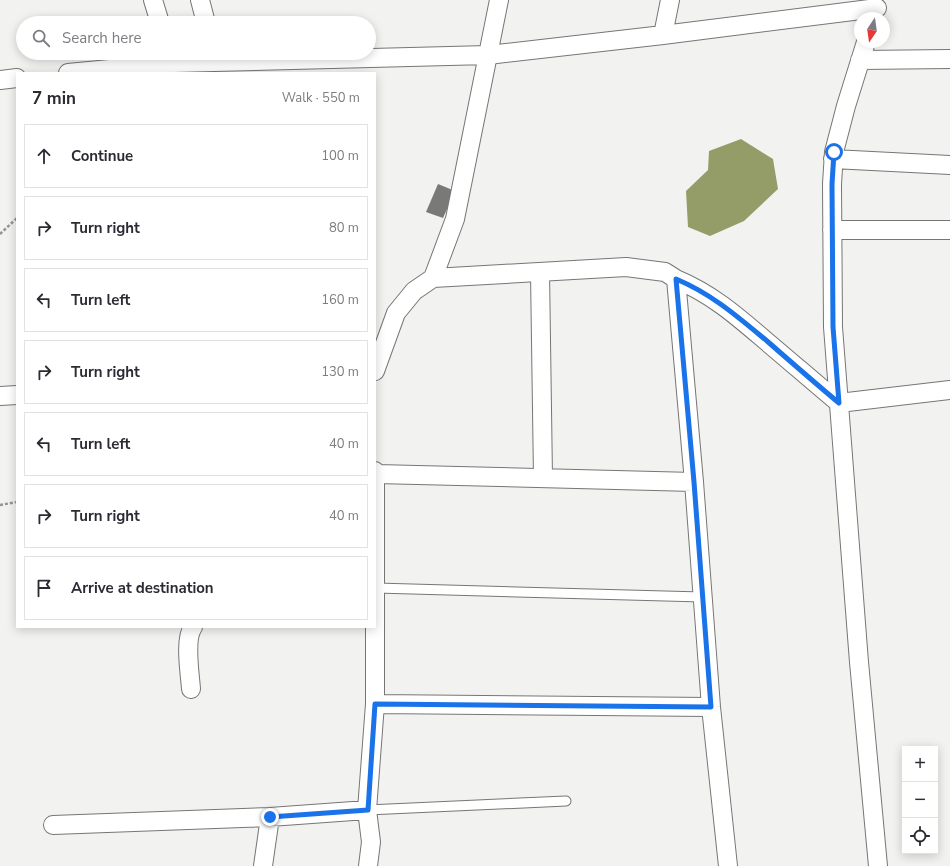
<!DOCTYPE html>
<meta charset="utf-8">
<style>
body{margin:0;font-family:"Nunito Sans",sans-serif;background:#f7f7f7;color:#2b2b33}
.controls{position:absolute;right:12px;bottom:12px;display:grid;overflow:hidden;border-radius:0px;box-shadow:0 2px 10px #0003}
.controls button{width:36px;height:36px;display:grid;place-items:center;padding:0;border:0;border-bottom:1px solid #e1e1e2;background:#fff;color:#2b2b33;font:20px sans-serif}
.compass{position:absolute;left:854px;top:12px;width:36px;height:36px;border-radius:50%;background:#fff;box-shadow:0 2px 10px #0003;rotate:193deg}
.stop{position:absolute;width:12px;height:12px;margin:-9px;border:3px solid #1a73e8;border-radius:50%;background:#fff}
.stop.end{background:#1a73e8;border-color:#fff;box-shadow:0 1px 4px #0008}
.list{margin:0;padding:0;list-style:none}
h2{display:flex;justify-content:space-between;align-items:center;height:52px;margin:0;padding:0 16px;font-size:17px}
h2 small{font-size:13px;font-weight:400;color:#7c7c81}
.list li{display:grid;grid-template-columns:26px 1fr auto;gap:12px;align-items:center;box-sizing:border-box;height:64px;margin:0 8px 8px;padding:0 8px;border:1px solid #e1e1e2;border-radius:0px}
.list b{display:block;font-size:15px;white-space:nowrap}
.list em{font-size:13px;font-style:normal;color:#7c7c81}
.icon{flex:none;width:22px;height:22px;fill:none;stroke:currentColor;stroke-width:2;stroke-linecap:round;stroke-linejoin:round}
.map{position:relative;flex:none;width:950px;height:866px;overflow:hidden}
.search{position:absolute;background:#fff;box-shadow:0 2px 10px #0003;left:16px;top:16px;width:360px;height:44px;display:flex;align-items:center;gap:10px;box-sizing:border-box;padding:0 14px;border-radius:22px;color:#7c7c81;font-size:15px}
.panel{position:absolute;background:#fff;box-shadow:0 2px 10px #0003;left:16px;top:72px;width:360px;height:556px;border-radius:0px}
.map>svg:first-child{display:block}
</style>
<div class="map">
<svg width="950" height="866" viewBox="0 0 950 866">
<rect width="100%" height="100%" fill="#f2f3f0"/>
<path fill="#949c67" d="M741 139 773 159 778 189 744 221 710 236 688 227 686 191 708 170 709 151Z"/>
<path fill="#797a77" d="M438 184 455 191 443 218 426 212Z"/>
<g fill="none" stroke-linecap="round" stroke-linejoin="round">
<g stroke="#767674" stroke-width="11">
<path id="service" d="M376 588 702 597
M367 810 566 801"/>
</g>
<g stroke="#767674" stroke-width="20">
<path id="minor" d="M153 0 160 23
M200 0 206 23
M663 35 670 0
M866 42 846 106 834 152 832 184 833 327 859 662 878 866
M170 53 173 63 488 55 663 35 877 8
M860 60 950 59
M68 73 173 63
M0 80 17 78
M833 159 950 165
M832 230H950
M540 272 543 478
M433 278 626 267 665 272 676 279 694 482
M676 279C712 294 738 317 766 341 791 362 815 383 839 403L950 390
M375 371 396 313 414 291 433 278 455 219 499 0
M0 396 17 395
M375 471V704L711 707
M376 474 694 482 711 707 728 866
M191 689C190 674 184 639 193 627
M53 825 270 817 367 810
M263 866 270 817
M368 866 371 842 367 810 375 704"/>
</g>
<path stroke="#949593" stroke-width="2.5" stroke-dasharray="3 2" stroke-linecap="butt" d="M0 234 17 218
M0 505 17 502"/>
<use href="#service" stroke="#fff" stroke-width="9"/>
<use href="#minor" stroke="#fff" stroke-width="18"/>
</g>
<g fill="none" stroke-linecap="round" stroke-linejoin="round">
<path stroke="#1a73e8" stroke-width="5" d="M270 817 368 810 375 704 711 707 694 482 676 279C712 294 738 317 767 341 791 362 815 383 839 403L833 327 832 184 834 152"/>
</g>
</svg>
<div class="controls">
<button>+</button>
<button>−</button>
<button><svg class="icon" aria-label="locate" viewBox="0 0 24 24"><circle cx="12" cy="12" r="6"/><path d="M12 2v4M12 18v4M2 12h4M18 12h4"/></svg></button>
</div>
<svg class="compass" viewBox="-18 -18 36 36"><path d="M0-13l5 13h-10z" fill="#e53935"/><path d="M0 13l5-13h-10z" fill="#7c7c81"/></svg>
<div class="stop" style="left:834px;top:152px"></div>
<div class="stop end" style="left:270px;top:817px"></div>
<div class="search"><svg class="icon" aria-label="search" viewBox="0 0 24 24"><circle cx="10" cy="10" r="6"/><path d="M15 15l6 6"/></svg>Search here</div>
<section class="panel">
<h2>7 min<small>Walk · 550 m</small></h2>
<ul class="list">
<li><svg class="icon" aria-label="ahead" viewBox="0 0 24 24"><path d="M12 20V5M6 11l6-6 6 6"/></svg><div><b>Continue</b></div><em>100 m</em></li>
<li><svg class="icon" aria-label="right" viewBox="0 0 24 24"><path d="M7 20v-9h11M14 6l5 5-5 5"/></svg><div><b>Turn right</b></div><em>80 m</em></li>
<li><svg class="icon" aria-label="left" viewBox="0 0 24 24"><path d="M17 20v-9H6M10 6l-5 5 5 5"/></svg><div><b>Turn left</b></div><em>160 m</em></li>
<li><svg class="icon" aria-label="right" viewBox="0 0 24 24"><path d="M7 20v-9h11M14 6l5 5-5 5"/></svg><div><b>Turn right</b></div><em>130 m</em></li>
<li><svg class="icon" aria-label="left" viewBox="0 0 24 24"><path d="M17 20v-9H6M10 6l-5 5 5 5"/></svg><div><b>Turn left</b></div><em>40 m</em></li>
<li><svg class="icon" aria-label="right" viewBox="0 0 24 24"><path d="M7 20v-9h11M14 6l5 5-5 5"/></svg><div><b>Turn right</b></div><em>40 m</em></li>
<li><svg class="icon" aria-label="arrive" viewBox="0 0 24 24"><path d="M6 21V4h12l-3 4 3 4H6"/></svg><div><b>Arrive at destination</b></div></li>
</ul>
</section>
</div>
